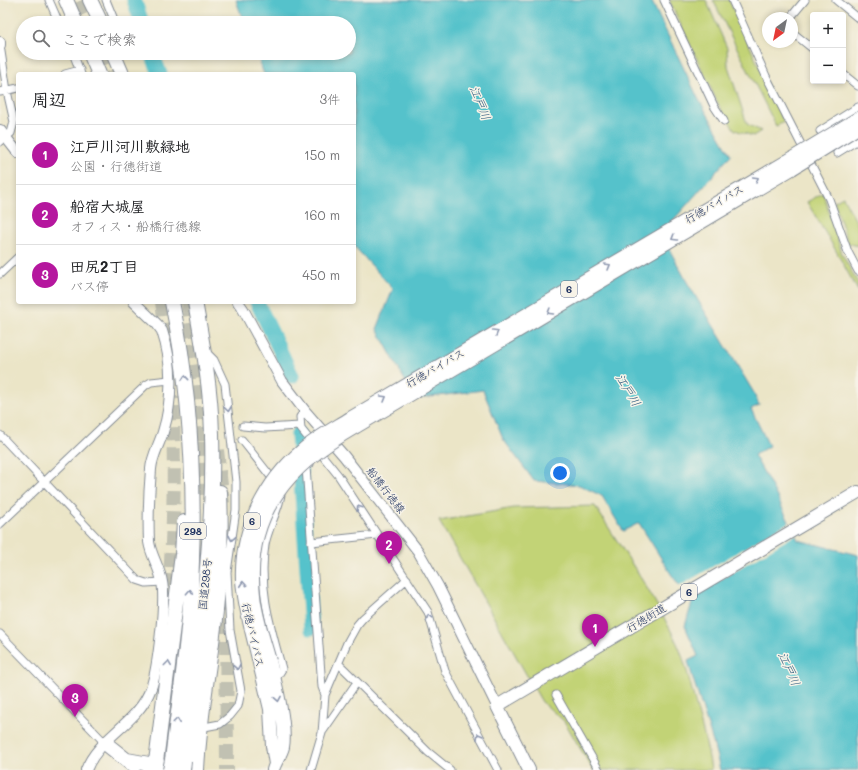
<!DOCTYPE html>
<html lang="ja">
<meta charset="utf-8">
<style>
body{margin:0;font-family:Mali,"Klee One",sans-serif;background:#f2f2f2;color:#202124}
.controls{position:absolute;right:12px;top:12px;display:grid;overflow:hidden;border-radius:4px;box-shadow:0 2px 6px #0003}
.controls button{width:36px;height:36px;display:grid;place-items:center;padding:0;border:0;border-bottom:1px solid #e0e0e0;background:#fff;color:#202124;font:20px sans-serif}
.compass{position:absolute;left:762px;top:12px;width:36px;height:36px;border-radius:50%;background:#fff;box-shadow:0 2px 6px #0003;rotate:213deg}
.you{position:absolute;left:560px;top:473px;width:14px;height:14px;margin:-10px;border:3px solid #fff;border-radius:50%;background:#1a73e8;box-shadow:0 0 0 6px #1a73e833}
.badge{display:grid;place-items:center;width:26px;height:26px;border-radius:50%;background:#b5179e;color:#fff;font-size:13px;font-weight:700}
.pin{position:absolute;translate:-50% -33px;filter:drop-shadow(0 1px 2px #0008)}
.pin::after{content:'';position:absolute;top:21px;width:14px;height:12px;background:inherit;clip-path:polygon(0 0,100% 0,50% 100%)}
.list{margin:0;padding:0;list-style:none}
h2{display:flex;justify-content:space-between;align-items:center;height:52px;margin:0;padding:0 16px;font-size:17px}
h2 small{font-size:13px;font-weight:400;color:#757577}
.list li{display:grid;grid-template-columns:26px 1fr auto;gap:12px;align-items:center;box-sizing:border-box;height:60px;padding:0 16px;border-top:1px solid #e0e0e0}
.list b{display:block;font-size:15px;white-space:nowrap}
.list p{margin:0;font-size:13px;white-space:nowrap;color:#757577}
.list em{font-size:13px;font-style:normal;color:#757577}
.icon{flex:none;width:22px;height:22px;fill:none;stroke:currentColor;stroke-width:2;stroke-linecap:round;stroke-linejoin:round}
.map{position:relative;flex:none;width:858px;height:770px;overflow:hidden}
.search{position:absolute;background:#fff;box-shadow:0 2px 6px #0003;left:16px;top:16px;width:340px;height:44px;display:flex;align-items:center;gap:10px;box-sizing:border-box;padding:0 14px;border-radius:22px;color:#757577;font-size:15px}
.panel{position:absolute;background:#fff;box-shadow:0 2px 6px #0003;left:16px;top:72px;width:340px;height:232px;border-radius:4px}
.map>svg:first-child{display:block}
</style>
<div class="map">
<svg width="858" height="770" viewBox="0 0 858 770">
<rect width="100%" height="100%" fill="#f7f3e8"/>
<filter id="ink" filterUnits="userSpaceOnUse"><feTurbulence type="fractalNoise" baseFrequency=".025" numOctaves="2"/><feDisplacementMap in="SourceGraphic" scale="8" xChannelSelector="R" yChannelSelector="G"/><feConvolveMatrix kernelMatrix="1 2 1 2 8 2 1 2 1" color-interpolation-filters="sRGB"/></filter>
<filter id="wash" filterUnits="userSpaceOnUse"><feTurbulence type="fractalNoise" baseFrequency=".012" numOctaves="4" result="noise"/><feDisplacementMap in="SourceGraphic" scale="16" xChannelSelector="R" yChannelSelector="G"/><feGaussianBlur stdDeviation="0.9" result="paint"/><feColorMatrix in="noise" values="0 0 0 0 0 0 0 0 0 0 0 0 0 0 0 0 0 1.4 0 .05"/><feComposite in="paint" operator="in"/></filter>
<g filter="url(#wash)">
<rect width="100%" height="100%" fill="#ebe5c7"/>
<path fill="#c2d376" stroke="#6e816a" d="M669 0H706L727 48 728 66 747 124 761 131 753 136 735 130 721 110Z
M713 0H729L784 122 776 126Z
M823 193 842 254 858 283V291L835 249 807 202Z
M843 197 858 225V246L848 243 834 202Z
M595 506C621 548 650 589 672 633 684 655 689 679 695 702 701 725 708 747 711 770H593L564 721 542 702 439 521 514 508Z"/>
<path fill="#55c2cb" stroke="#387894" d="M236 0H651L698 98 731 155 661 234 687 282 754 393 759 405 751 409 769 446 754 455 773 489 798 540 858 555V770H720C712 733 698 698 688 661L698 656 685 626 692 603 671 574 639 523 623 531 602 496 579 485 534 481 503 439 483 390 415 399 377 329 393 289 354 246V74H264L256 53H349V23H244Z"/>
<path fill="#ebe5c7" d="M791 521 797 534 687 599 678 587Z"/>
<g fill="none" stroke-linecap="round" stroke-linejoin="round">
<path stroke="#55c2cb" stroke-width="15" d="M134 0 142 23
M152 53 160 74
M257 302 292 376
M298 434 311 628"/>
</g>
</g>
<g filter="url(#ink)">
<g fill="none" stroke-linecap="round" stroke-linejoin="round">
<path stroke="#c1c1b2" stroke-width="14" stroke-dasharray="14 7" stroke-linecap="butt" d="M82 0 92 23
M98 53 107 74
M162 302 168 347
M188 302 200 383 205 454
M198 442 199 495
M217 450 223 503
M226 598 227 770
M166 630C173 552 176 474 172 396"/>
<g stroke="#838a92" stroke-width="9">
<path id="street" d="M49 0 59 23
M106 0 113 17 111 23
M664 0 714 106 724 121
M732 0 766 76 829 199 848 252 858 271
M836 0 858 18
M790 18 805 0
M792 32 813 49
M73 53 81 74
M65 74 80 70
M843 74 858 86
M0 92 18 88
M820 131 858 107
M836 137 843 149
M0 142 11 133 14 122 7 91 0 45
M837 153 858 140
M0 274 18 257
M305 411 300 417 301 429 338 475 428 612 445 671 498 770
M243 426 265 428 300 426
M0 435 137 580 146 583 162 582
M242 440 275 482
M310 464 306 467 322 687 325 695
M0 524 146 385 151 382 170 380
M311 542 377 535
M0 634 105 743
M339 664 428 752 450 770
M275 680 282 669C271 628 258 588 265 545 267 530 283 501 281 490
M556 695 599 770
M199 728 220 724 230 716 238 706 241 691 230 630 227 572 236 510V482L225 384 214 360 206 352
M323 731 357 682
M311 770 322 733 325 695 347 643 357 625 363 618 407 579"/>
</g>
<g stroke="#838a92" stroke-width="12">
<path id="secondary" d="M0 42V45
M0 130 18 153
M238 302 243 309 282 381 305 411 344 456 418 551 438 586 497 706
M86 770C99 736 139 723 151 688 158 669 166 602 162 582 160 568 151 556 149 542 148 518 149 493 151 469 152 456 159 445 163 432 173 400 173 363 162 331L157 324 134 302"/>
</g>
<g stroke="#838a92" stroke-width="14">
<path id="primary" d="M350 418 787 161
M356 427 792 169
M270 661C276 683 287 725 283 747 281 755 275 762 273 770
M259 663 270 709 272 746 275 764
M529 770 497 706 858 492"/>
</g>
<g stroke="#838a92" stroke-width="16">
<path id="highway" d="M66 0 76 23
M90 0 101 23
M90 53 99 74
M113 53 122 74
M105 743 134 766
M127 760 165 767
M172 760C178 709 186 658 190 606 196 505 193 402 172 302
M184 761C197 653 215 544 212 434 211 390 203 345 195 302
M155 770 182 554 184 522
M197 770C199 727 206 686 212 643 219 594 222 541 220 492"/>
</g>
<use href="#street" stroke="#fff" stroke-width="7"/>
<use href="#secondary" stroke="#fff" stroke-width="10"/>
<use href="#primary" stroke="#fff" stroke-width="12"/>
<use href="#highway" stroke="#fff" stroke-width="14"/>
<g stroke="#838a92" stroke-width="14" stroke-linecap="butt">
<path id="primary-bridge" d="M787 161 858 118
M792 169 858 128
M270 661C264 639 256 617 254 595 245 513 290 465 356 427
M259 663C253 636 244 608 242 580 240 530 265 481 302 450 317 437 334 428 350 418"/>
</g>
<g stroke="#838a92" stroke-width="16" stroke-linecap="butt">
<path id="highway-bridge" d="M170 770 172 760
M183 770 184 761"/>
</g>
<use href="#primary-bridge" stroke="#fff" stroke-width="12"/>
<use href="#highway-bridge" stroke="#fff" stroke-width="14"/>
</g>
<defs><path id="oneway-chevron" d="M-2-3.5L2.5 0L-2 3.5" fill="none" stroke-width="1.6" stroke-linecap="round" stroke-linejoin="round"/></defs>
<g stroke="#8d97ae">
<use href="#oneway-chevron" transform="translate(756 179) rotate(-30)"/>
<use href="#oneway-chevron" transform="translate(674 238) rotate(149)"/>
<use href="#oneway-chevron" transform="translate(608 266) rotate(-30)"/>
<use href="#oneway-chevron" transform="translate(550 312) rotate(149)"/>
<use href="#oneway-chevron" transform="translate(496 332) rotate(-30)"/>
<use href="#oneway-chevron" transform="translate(185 378) rotate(-96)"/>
<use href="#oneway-chevron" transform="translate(384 398) rotate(-30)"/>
<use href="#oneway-chevron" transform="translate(228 409) rotate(83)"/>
<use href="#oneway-chevron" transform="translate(359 508) rotate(-123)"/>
<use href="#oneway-chevron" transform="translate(232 538) rotate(101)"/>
<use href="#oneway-chevron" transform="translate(243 584) rotate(-95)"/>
<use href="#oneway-chevron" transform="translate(190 592) rotate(-87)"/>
<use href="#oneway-chevron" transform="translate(429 617) rotate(-108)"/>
<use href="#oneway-chevron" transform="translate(168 664) rotate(-83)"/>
<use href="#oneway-chevron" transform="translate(237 667) rotate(79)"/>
<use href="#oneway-chevron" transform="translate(278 699) rotate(80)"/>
<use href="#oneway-chevron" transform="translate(177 721) rotate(-83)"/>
<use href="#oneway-chevron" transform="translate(479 736) rotate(-119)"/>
</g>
</g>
<g text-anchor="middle" stroke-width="3" stroke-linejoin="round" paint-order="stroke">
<g fill="#f7f3e8" stroke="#5d6a87" stroke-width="1">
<rect x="561" y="281" width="16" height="16" rx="3"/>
<rect x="244" y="513" width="16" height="16" rx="3"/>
<rect x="180" y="523" width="26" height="16" rx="3"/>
<rect x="681" y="584" width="16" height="16" rx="3"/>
</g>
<g font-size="10" font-weight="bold" fill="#1b2f5e">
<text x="569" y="293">6</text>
<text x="252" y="525">6</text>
<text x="193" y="535">298</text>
<text x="689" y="596">6</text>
</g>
<g font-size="11" fill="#1b2f5e" stroke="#f7f3e8">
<text transform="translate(714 204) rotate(-30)" y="4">行徳バイパス</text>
<text transform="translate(435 368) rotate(-30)" y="4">行徳バイパス</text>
<text transform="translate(386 490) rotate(52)" y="4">船橋行徳線</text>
<text transform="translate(205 584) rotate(-84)" y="4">国道298号</text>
<text transform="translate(646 618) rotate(-31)" y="4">行徳街道</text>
<text transform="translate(253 635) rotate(77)" y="4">行徳バイパス</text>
</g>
<g font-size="12" font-style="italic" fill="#2c5b7f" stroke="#f7f3e8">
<text transform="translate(480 103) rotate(68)" y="4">江戸川</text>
<text transform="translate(628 390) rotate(59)" y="4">江戸川</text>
<text transform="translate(789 669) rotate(66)" y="4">江戸川</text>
</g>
</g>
</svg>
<div class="controls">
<button>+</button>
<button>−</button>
</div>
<svg class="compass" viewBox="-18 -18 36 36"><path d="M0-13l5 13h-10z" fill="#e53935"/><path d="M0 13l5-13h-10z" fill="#757577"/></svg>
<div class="you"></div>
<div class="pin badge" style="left:595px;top:647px">1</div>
<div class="pin badge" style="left:389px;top:564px">2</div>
<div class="pin badge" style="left:75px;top:717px">3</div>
<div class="search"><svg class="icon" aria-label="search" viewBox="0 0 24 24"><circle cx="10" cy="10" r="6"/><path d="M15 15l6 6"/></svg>ここで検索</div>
<section class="panel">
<h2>周辺<small>3件</small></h2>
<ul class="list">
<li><span class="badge">1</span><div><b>江戸川河川敷緑地</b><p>公園 · 行徳街道</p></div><em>150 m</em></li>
<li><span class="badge">2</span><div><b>船宿大城屋</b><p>オフィス · 船橋行徳線</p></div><em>160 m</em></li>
<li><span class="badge">3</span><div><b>田尻2丁目</b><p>バス停</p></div><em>450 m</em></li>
</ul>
</section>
</div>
